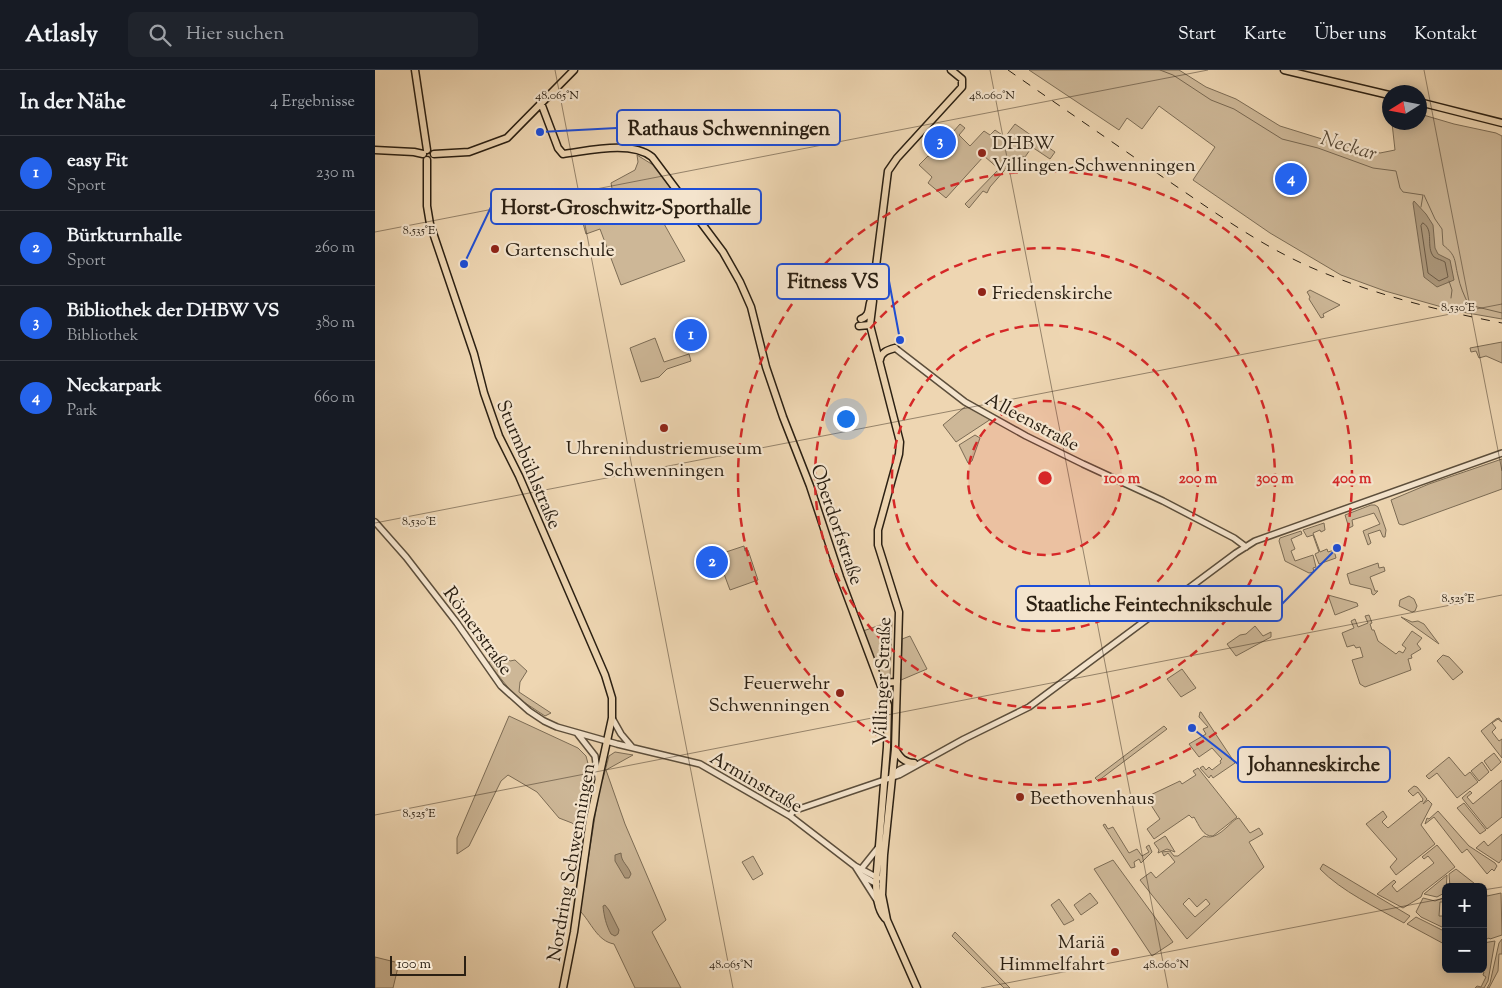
<!DOCTYPE html>
<html lang="de">
<meta charset="utf-8">
<style>
body{margin:0;font-family:"Sorts Mill Goudy",serif;background:#20242c;color:#f1f3f6}
.controls{position:absolute;right:15px;bottom:15px;display:grid;overflow:hidden;border-radius:8px;box-shadow:0 2px 12px #0003}
.controls button{width:45px;height:45px;display:grid;place-items:center;padding:0;border:0;border-bottom:1px solid #363941;background:#171b24;color:#f1f3f6;font:25px sans-serif}
.compass{position:absolute;left:1007px;top:15px;width:45px;height:45px;border-radius:50%;background:#171b24;box-shadow:0 2px 12px #0003;rotate:259deg}
.scale{position:absolute;left:15px;bottom:12px;width:76px;box-sizing:border-box;padding-left:5px;border:2px solid #2b2013;border-top:0;font-size:14px;line-height:18px;white-space:nowrap;color:#2b2013;-webkit-text-stroke:4px #f4e4cd;paint-order:stroke}
.you{position:absolute;left:470px;top:348px;width:18px;height:18px;margin:-12px;border:4px solid #fff;border-radius:50%;background:#1a73e8;box-shadow:0 0 0 8px #1a73e833}
.badge{display:grid;place-items:center;width:32px;height:32px;border-radius:50%;background:#2563eb;color:#fff;font-size:16px;font-weight:700}
.pin{position:absolute;translate:-50% -50%;border:2px solid #fff;box-shadow:0 1px 5px #0006}
.list{margin:0;padding:0;list-style:none}
h2{display:flex;justify-content:space-between;align-items:center;height:65px;margin:0;padding:0 20px;font-size:21px}
h2 small{font-size:16px;font-weight:400;color:#9ea1a6}
.list li{display:grid;grid-template-columns:32px 1fr auto;gap:15px;align-items:center;box-sizing:border-box;height:75px;padding:0 20px;border-top:1px solid #363941}
.list b{display:block;font-size:19px;white-space:nowrap}
.list p{margin:0;font-size:16px;white-space:nowrap;color:#9ea1a6}
.list em{font-size:16px;font-style:normal;color:#9ea1a6}
.icon{flex:none;width:28px;height:28px;fill:none;stroke:currentColor;stroke-width:2;stroke-linecap:round;stroke-linejoin:round}
.map{position:relative;flex:none;width:1127px;height:918px;overflow:hidden}
header{display:flex;align-items:center;gap:30px;box-sizing:border-box;height:70px;padding:0 25px;background:#171b24;border-bottom:1px solid #363941}
header strong{font-size:24px}
nav{display:flex;gap:28px;margin-inline-start:auto;font-size:18px}
.search{width:350px;height:45px;background:#20242c;display:flex;align-items:center;gap:12px;box-sizing:border-box;padding:0 18px;border-radius:8px;color:#9ea1a6;font-size:19px}
main{display:flex}
aside{flex:1;background:#171b24}
.map>svg:first-child{display:block}
</style>
<header>
<strong>Atlasly</strong>
<div class="search"><svg class="icon" aria-label="search" viewBox="0 0 24 24"><circle cx="10" cy="10" r="6"/><path d="M15 15l6 6"/></svg>Hier suchen</div>
<nav><a>Start</a><a>Karte</a><a>Über uns</a><a>Kontakt</a></nav>
</header>
<main>
<aside>
<h2>In der Nähe<small>4 Ergebnisse</small></h2>
<ul class="list">
<li><span class="badge">1</span><div><b>easy Fit</b><p>Sport</p></div><em>230 m</em></li>
<li><span class="badge">2</span><div><b>Bürkturnhalle</b><p>Sport</p></div><em>260 m</em></li>
<li><span class="badge">3</span><div><b>Bibliothek der DHBW VS</b><p>Bibliothek</p></div><em>380 m</em></li>
<li><span class="badge">4</span><div><b>Neckarpark</b><p>Park</p></div><em>660 m</em></li>
</ul>
</aside>
<div class="map">
<svg width="1127" height="918" viewBox="0 0 1127 918">
<rect width="100%" height="100%" fill="#eed6b2"/>
<filter id="stains"><feTurbulence type="fractalNoise" baseFrequency=".004" numOctaves="4"/><feColorMatrix values="0 0 0 0 .2 0 0 0 0 .09 0 0 0 0 .02 0 0 0 .5 -.17"/></filter>
<radialGradient id="worn" r=".72"><stop offset=".6" stop-color="#630" stop-opacity="0"/><stop offset="1" stop-color="#630" stop-opacity=".3"/></radialGradient>
<path fill="#cdb797" stroke="#7c6c55" fill-rule="evenodd" d="M654 0H804L831 17 861 29 905 56 960 73 1005 83 1020 80 1017 53 1044 52 1045 44 1079 54 1121 63 1127 66V249L1081 241 1010 221 966 205 895 163 818 110 840 77 784 36 767 59 752 48 744 60Z
M585 54 590 58 584 65 595 76 609 61 615 65 620 60 630 67 640 54 680 82 675 89 657 77 650 87 642 86 615 117 612 123 608 121 594 138 590 134 624 99 609 86 571 128 553 113 557 107 544 95 553 86 556 87Z
M262 85 283 98 310 137 288 152 310 191 246 215 225 159 211 164 206 146 240 134 236 113 260 100 263 92Z
M935 220 965 235 948 244 949 247 946 248 934 229 935 227 932 222Z
M280 268 289 292 314 284 316 291 292 299 284 307 266 312 255 278Z
M1127 272V293L1111 286 1104 288 1101 281 1096 282 1095 278Z
M591 336 616 349 581 372 568 355Z
M600 365 605 368 597 391 593 393 584 375Z
M1127 389V419L1028 455 1024 454 1016 430 1054 414Z
M996 435H1000L1003 437 1011 460 1010 467H1008L1005 460 993 464 996 473 993 475 988 461 1005 454 999 443 977 450 978 456 974 458 970 445Z
M949 453 950 460 946 462 945 460 938 463 945 482 952 479 953 482 959 480 961 488 944 494 940 484 944 482 938 465 932 467 928 460Z
M926 461 927 464 916 469 920 479 916 481 920 491 938 485 941 497 938 498 939 502 934 503 910 491 904 471 905 468Z
M369 476 370 481 373 480 383 510 355 520 342 485Z
M1003 493 1004 498 1009 497 1010 501 995 507 1000 521H1003L999 525 997 524 996 519 975 514 972 504Z
M953 525 982 533 983 536 960 545Z
M1034 526 1039 529 1042 536 1040 541 1037 542 1024 536 1025 530Z
M994 545 997 553 995 554 997 560H999L1003 571 1021 584 1024 581 1028 583 1031 578 1027 575 1037 561 1047 568 1042 574 1046 579 1036 585 1037 588 1033 589 1036 600 990 617 985 614 977 590 988 587 985 577 981 578 979 575 972 577 967 563 979 558 976 551 980 549 983 557 993 553 990 546Z
M1026 547 1037 552 1043 551 1049 554 1064 574Z
M517 551 515 608 508 611 488 561Z
M880 556 888 566 896 562V567L861 586 852 574 865 565 871 564Z
M535 566 552 599 526 610 527 569Z
M127 584 135 591 140 590 152 601 145 612 144 622 176 643 170 646 141 627 113 593Z
M1068 585 1074 587 1088 602 1078 610 1062 591Z
M807 599 821 618 806 627 792 609Z
M825 642H826L860 693 838 708 836 705 834 708 825 698 828 696 831 700 834 697 837 700 846 693 845 691 847 689 837 678 824 687 814 674 831 664 828 659 833 657 824 647Z
M134 646 203 678 211 686 215 701 206 753 202 757 197 753 184 748 162 722 133 705 126 711 94 776 82 784V768Z
M1124 648 1127 652 1123 649 1117 653 1121 658 1117 662 1124 671 1127 669V688L1106 661 1121 649Z
M789 656 792 659 723 711 720 708Z
M240 682 258 685 231 700 250 754 291 850 277 862 306 918H260L239 874C222 871 216 852 205 841L225 715 228 709 234 686Z
M1119 683 1126 692 1116 701 1109 691Z
M1074 687 1090 706 1095 702 1103 712 1082 728 1062 703 1054 709 1051 706Z
M1107 692 1114 702 1104 711 1096 701Z
M823 698 862 747 838 766C828 767 824 755 819 747L817 748 814 745 779 769 772 759 785 749 774 732 771 735 767 729 805 711 807 714 821 705 818 701Z
M1127 710V747L1112 759 1087 728 1095 721 1097 723 1092 727 1098 734Z
M1039 716 1042 717 1052 729 1048 734 1053 730 1057 734 1046 755 1060 774 1021 805 1015 797 1022 789 991 754 1008 741 1012 747 1007 752 1013 758 1046 731 1047 732 1048 729 1043 722 1038 726 1033 721Z
M1089 733 1111 760 1105 764 1082 738Z
M1063 741 1094 776 1120 793 1122 796 1119 801 1117 799 1112 804 1092 779 1087 783 1059 747 1050 754 1052 748 1054 749Z
M864 748 875 763 884 758 888 764 874 772 889 797 812 869 765 810 776 802 781 808 800 792 793 783 789 786 787 782 795 781 799 786H803L829 766C841 771 852 756 861 749ZM814 828 822 837 831 829 835 834 820 847 808 834Z
M730 754 733 759 738 757 754 783 762 779 767 786 774 782 771 777 774 775 777 782 766 793 764 789 759 792 760 797 756 798 728 755Z
M1127 764V789L1124 793 1101 778 1109 771 1113 776Z
M790 766 791 767 800 782 792 779 783 783 784 780 779 773Z
M1062 775 1080 797 1048 822 1046 827 1028 838 1002 824 1019 810 1021 812 1017 816 1022 822 1059 793 1053 786 1049 789 1047 787Z
M378 786 388 804 378 810 367 792Z
M738 790 798 872 777 886 719 799Z
M948 794 1035 846 1029 853C1002 838 966 821 945 799Z
M1081 799 1104 817H1075L1074 804Z
M1072 805 1071 822 1062 827 1049 824Z
M1108 817H1110L1112 826 1126 823 1127 865 1115 869 1114 868 1108 871Z
M715 823 723 833 706 845 699 835Z
M1071 827V832H1065L1064 846H1071V859L1046 847 1041 842 1048 828 1060 831Z
M684 829 699 850 689 855 676 835Z
M1041 847 1071 862V875L1032 854Z
M580 862 635 918H629L577 866Z
M1127 869V884H1124L1123 901 1114 918H1112L1115 913 1124 873Z
M1120 871 1113 911 1109 918H1100L1102 916 1106 917 1111 907 1108 905 1109 902 1106 901 1108 899V873Z
M0 887 24 893 18 918H0Z"/>
<path fill="#ac987c" stroke="#786852" d="M1039 131 1051 144 1058 155 1060 178 1063 184 1075 190 1079 210 1062 217 1049 207 1038 133Z
M246 783C246 792 253 795 256 804L254 808H250L240 791V785Z
M230 835 234 840 244 860 243 864 240 866 236 864C231 855 229 846 228 836Z"/>
<g fill="none" stroke-linecap="round" stroke-linejoin="round">
<path stroke="#6c5c48" stroke-width="1" d="M1048 153C1060 160 1050 177 1059 187 1062 189 1067 190 1070 192L1073 207 1064 211 1053 203 1046 156Z"/>
<path stroke="#786852" stroke-width="1" d="M785 0 798 5 836 30 859 39 907 69 943 78 998 98 1021 101 1025 118 1028 122 1048 125 1046 137
M1049 125 1060 149 1067 159 1068 175C1082 186 1079 190 1083 206 1085 216 1089 226 1094 235L1127 243
M1074 211 1077 220 1076 228"/>
<g stroke="#5c4e3b" stroke-width="8">
<path id="minor" d="M520 278 590 332 651 366 708 394 788 431 859 468 871 477
M0 452 31 487 82 553 126 616 154 641 169 651 182 657 242 674 325 694 415 746 480 796 503 808
M237 648 246 664 257 677
M202 663 220 686 223 708
M517 706 524 700 539 693
M415 746 418 741 524 705 589 669 654 637 861 483 880 471 1127 383
M480 796 501 829
M487 798 503 778
M486 805 502 814"/>
</g>
<g stroke="#2b2013" stroke-width="9">
<path id="major" d="M40 0 52 80
M909 0 1014 25
M1044 32 1127 53
M166 33 183 78 188 84C213 81 256 70 277 87L348 182 365 212 376 237 391 297 408 347 435 416 465 507 513 635 512 677 501 813C501 825 502 842 512 850
M0 80 39 82 48 84
M59 84 94 82 132 68 199 0
M52 90V136L55 154 99 284 109 323 124 366 144 406 230 605 237 628V648L215 749 199 862 188 918
M497 228 498 231 495 255 525 372 524 384 503 460V475L524 542 520 679 509 785 507 825 512 850 542 918
M486 249C497 245 492 236 497 228L513 101 522 88 587 17V9L576 0
M484 256 495 255
M505 290C506 282 513 280 520 278
M505 613 522 612
M520 679C525 688 529 692 539 693"/>
</g>
<use href="#minor" stroke="#f4e4cd" stroke-width="5"/>
<use href="#major" stroke="#eed6b2" stroke-width="6"/>
<path stroke="#2b2013" stroke-width="1" stroke-dasharray="9 9" stroke-linecap="butt" d="M633 0C686 37 739 73 792 110 838 141 883 174 935 197 997 224 1060 240 1127 253"/>
</g>
<path fill="none" stroke="#2b2013" stroke-width="1" stroke-opacity="0.45" d="M180 0 358 918M615 0 793 918M1049 0 1127 401M0 162 833 0M0 453 1127 234M0 745 1127 525M1108 820 1127 817M606 918 1071 828"/>
<circle cx="670" cy="408" r="77" fill="#d62828" fill-opacity=".12"/>
<g fill="none" stroke="#d62828" stroke-width="2.5" stroke-dasharray="9 6">
<circle cx="670" cy="408" r="77"/>
<circle cx="670" cy="408" r="153"/>
<circle cx="670" cy="408" r="230"/>
<circle cx="670" cy="408" r="307"/>
</g>
<g fill="#8f2418" stroke="#f4e4cd" stroke-width="2">
<circle cx="607" cy="83" r="5"/>
<circle cx="120" cy="179" r="5"/>
<circle cx="607" cy="222" r="5"/>
<circle cx="289" cy="358" r="5"/>
<circle cx="465" cy="623" r="5"/>
<circle cx="645" cy="727" r="5"/>
<circle cx="740" cy="882" r="5"/>
</g>
<g text-anchor="middle" stroke-width="4.5" stroke-linejoin="round" paint-order="stroke">
<g font-size="19" fill="#2b2013" stroke="#f4e4cd" text-anchor="start">
<text x="617" y="79">DHBW<tspan x="617" dy="22">Villingen-Schwenningen</tspan></text>
<text x="130" y="186">Gartenschule</text>
<text x="617" y="229">Friedenskirche</text>
<text x="289" y="384" text-anchor="middle">Uhrenindustriemuseum<tspan x="289" dy="22">Schwenningen</tspan></text>
<text x="455" y="619" text-anchor="end">Feuerwehr<tspan x="455" dy="22">Schwenningen</tspan></text>
<text x="655" y="734">Beethovenhaus</text>
<text x="730" y="878" text-anchor="end">Mariä<tspan x="730" dy="22">Himmelfahrt</tspan></text>
</g>
<g font-size="19" fill="#2b2013" stroke="#f4e4cd">
<text transform="translate(658 351) rotate(28)" y="7">Alleenstraße</text>
<text transform="translate(155 394) rotate(67)" y="7">Sturmbühlstraße</text>
<text transform="translate(463 454) rotate(71)" y="7">Oberdorfstraße</text>
<text transform="translate(104 560) rotate(54)" y="7">Römerstraße</text>
<text transform="translate(506 611) rotate(-88)" y="7">Villinger Straße</text>
<text transform="translate(382 711) rotate(30)" y="7">Arminstraße</text>
<text transform="translate(195 792) rotate(-80)" y="7">Nordring Schwenningen</text>
</g>
<g font-size="20" font-style="italic" fill="#584a38" stroke="#f4e4cd">
<text transform="translate(974 75) rotate(17)" y="7">Neckar</text>
</g>
</g>
<g font-size="12" text-anchor="middle" fill="#2b2013" stroke="#f4e4cd" stroke-width="4.5" stroke-linejoin="round" paint-order="stroke">
<text x="617" y="29">48.060°N</text>
<text x="182" y="29">48.065°N</text>
<text x="44" y="164">8.535°E</text>
<text x="1083" y="241">8.530°E</text>
<text x="44" y="455">8.530°E</text>
<text x="1083" y="532">8.525°E</text>
<text x="44" y="747">8.525°E</text>
<text x="356" y="898">48.065°N</text>
<text x="791" y="898">48.060°N</text>
</g>
<circle cx="670" cy="408" r="8" fill="#d62828" stroke="#f4e4cd" stroke-width="2.5"/>
<g font-size="15" text-anchor="middle" font-weight="bold" fill="#d62828" stroke="#f4e4cd" stroke-width="4.5" stroke-linejoin="round" paint-order="stroke">
<text x="747" y="413">100 m</text>
<text x="823" y="413">200 m</text>
<text x="900" y="413">300 m</text>
<text x="977" y="413">400 m</text>
</g>
<path fill="none" stroke="#1d4ed8" stroke-width="2" d="M165 62L242 58M89 194L116 137M525 270L514 211M962 478L907 534M817 658L863 694"/>
<g fill="#1d4ed8" stroke="#f4e4cd" stroke-width="2">
<circle cx="165" cy="62" r="5"/>
<circle cx="89" cy="194" r="5"/>
<circle cx="525" cy="270" r="5"/>
<circle cx="962" cy="478" r="5"/>
<circle cx="817" cy="658" r="5"/>
</g>
<g fill="#f4e4cd" stroke="#1d4ed8" stroke-width="2">
<rect x="242" y="40" width="223" height="35" rx="5"/>
<rect x="116" y="119" width="270" height="35" rx="5"/>
<rect x="402" y="194" width="112" height="35" rx="5"/>
<rect x="641" y="516" width="266" height="35" rx="5"/>
<rect x="863" y="677" width="152" height="35" rx="5"/>
</g>
<g font-size="20" text-anchor="middle" font-weight="bold" fill="#2b2013">
<text x="354" y="65">Rathaus Schwenningen</text>
<text x="251" y="144">Horst-Groschwitz-Sporthalle</text>
<text x="458" y="218">Fitness VS</text>
<text x="774" y="541">Staatliche Feintechnikschule</text>
<text x="939" y="701">Johanneskirche</text>
</g>
<rect width="100%" height="100%" filter="url(#stains)"/>
<rect width="100%" height="100%" fill="url(#worn)"/>
</svg>
<div class="controls">
<button>+</button>
<button>−</button>
</div>
<svg class="compass" viewBox="-18 -18 36 36"><path d="M0-13l5 13h-10z" fill="#e53935"/><path d="M0 13l5-13h-10z" fill="#9ea1a6"/></svg>
<div class="scale">100 m</div>
<div class="you"></div>
<div class="pin badge" style="left:316px;top:265px">1</div>
<div class="pin badge" style="left:337px;top:492px">2</div>
<div class="pin badge" style="left:565px;top:72px">3</div>
<div class="pin badge" style="left:916px;top:109px">4</div>
</div>
</main>
